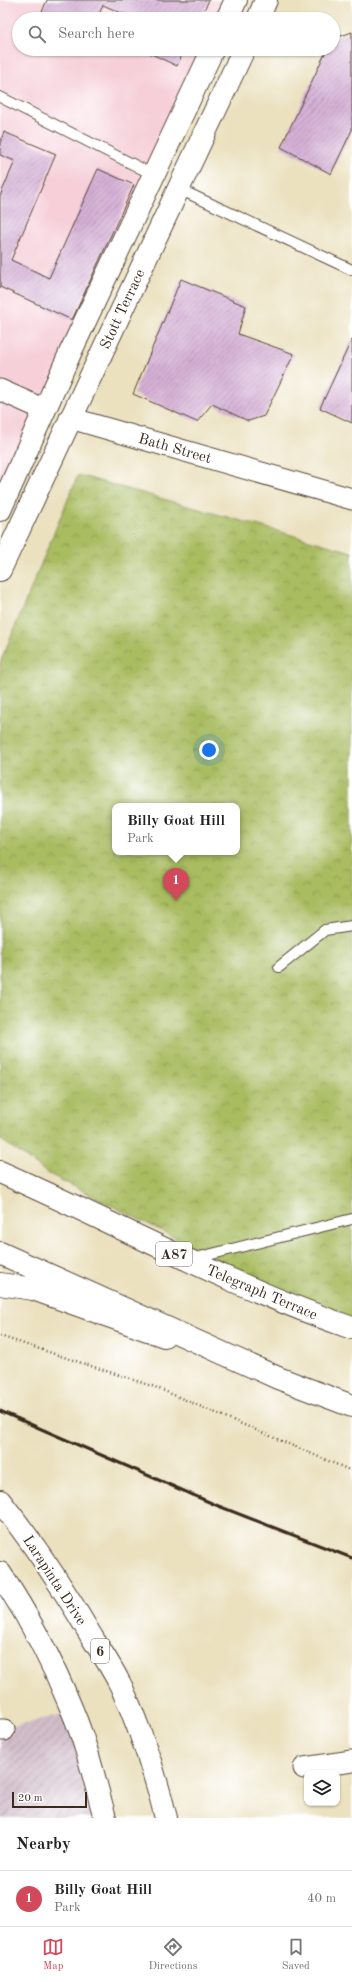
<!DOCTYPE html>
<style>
body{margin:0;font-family:"Old Standard TT",serif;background:#f2f2f2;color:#222}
.controls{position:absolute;right:12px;bottom:12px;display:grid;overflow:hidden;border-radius:8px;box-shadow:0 1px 3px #0004}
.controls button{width:36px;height:36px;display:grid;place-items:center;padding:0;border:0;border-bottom:1px solid #e0e0e0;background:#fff;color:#222;font:20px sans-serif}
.scale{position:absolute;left:12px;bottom:10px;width:75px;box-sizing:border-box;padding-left:4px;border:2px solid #3b2a1e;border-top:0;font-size:11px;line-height:14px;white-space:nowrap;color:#3b2a1e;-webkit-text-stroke:3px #fff;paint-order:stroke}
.you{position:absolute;left:209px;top:750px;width:14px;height:14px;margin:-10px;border:3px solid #fff;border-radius:50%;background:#1a73e8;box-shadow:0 0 0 6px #1a73e833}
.badge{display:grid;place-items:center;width:26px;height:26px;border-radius:50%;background:#d1495b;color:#fff;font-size:13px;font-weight:700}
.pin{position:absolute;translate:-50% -33px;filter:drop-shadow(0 1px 2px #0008)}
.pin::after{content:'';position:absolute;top:21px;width:14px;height:12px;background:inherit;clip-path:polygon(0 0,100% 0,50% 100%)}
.popup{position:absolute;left:112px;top:803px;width:128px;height:52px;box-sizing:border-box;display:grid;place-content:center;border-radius:8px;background:#fff;filter:drop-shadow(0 1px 3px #0005);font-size:13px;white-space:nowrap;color:#767676}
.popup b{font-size:15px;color:#222}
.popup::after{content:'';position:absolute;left:50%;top:100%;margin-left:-8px;border:8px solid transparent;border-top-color:#fff}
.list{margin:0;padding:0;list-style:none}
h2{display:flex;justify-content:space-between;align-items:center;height:52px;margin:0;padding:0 16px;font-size:17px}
h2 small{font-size:13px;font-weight:400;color:#767676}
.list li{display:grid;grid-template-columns:26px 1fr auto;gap:12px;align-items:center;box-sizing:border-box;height:56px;padding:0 16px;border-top:1px solid #e0e0e0}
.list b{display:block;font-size:15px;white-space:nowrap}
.list p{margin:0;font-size:13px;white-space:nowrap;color:#767676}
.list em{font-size:13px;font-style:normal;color:#767676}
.icon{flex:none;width:22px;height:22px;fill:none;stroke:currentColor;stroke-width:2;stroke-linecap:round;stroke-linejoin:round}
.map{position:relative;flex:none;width:352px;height:1818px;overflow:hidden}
.search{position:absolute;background:#fff;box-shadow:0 1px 3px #0004;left:12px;right:12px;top:12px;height:44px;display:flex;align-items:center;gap:10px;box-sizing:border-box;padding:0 14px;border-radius:22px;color:#767676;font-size:15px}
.sheet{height:108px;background:#fff}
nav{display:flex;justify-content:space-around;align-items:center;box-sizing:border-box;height:56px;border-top:1px solid #e0e0e0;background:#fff;font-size:11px;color:#767676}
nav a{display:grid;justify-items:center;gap:2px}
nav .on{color:#d1495b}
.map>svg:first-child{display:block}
</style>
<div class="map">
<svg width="352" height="1818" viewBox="0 0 352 1818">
<defs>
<pattern id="industrial-furrows" width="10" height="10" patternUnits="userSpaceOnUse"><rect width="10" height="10" fill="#d1bdca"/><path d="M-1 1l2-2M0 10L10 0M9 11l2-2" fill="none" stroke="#ab9aa3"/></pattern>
<pattern id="park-crowns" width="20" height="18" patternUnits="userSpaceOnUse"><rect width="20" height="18" fill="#a9bc60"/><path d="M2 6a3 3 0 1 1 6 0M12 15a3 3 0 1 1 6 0" fill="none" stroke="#8b994f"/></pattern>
<pattern id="building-hatch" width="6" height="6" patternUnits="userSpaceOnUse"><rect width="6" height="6" fill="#d5b0d6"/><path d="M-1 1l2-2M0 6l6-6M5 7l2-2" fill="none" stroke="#ae8fad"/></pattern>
</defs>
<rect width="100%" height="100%" fill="#fff"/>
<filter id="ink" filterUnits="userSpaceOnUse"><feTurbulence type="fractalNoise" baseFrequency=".025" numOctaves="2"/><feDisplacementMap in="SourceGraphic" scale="8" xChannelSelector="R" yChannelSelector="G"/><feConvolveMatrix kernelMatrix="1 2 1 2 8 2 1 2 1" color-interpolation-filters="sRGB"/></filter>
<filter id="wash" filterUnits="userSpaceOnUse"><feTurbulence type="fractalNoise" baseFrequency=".012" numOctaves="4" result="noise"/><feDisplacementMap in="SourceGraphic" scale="16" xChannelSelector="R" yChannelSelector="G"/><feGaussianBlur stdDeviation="0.9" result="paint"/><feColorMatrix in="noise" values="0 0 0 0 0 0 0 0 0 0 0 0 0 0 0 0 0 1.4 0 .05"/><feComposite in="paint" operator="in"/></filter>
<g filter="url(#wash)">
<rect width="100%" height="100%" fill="#ebe1bf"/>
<path fill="#f6cfd8" d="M0 0H236L227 19H19V49H213L0 510Z"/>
<path fill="url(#industrial-furrows)" d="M73 1711 105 1818H0V1730Z"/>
<path fill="url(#park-crowns)" stroke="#72733f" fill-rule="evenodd" d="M78 475 352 552V1322L314 1308 49 1174 0 1139V663ZM115 806H237V852H115Z"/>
<g id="blocks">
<path fill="url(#building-hatch)" d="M47 0H209L200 19H135L103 5 97 19H39Z
M352 32V130L331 174 281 147 327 49H333V39Z
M141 49H185L177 66Z
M4 132 56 154 11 260 49 278 98 169 134 185 72 320 0 287V196L15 161 0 155V143Z
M181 279 246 306 238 334 294 354 264 416 248 421 212 404 197 422 133 394Z
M352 339V423L320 408Z"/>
</g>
</g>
<g filter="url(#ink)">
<use href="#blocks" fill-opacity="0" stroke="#554536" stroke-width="1"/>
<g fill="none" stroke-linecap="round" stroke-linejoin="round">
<g stroke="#554536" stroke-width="12">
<path id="lane" d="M0 97 154 175
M179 189 352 270
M279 967 325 930 352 926
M192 1259 352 1219"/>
</g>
<g stroke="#554536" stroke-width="23">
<path id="street" d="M0 390 45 410
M70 418 352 499
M0 1730H4
M304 1768 352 1761"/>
</g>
<g stroke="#554536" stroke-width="24">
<path id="secondary" d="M227 19 236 0
M258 19 266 0
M0 510 71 351 213 49
M0 570 244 49"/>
</g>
<g stroke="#554536" stroke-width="24">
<path id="primary" d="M0 1284 33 1289 164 1336
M0 1501C36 1546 64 1589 93 1639 103 1654 113 1670 121 1686 140 1728 155 1773 166 1818
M0 1573C28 1615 53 1663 72 1710 87 1745 95 1782 105 1818"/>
</g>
<g stroke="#554536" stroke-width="24">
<path id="highway" d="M0 1172C118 1224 230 1286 352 1328
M0 1253 278 1378 352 1406"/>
</g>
<path stroke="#554536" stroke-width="2.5" stroke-dasharray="1 3" stroke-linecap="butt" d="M0 1336 155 1387 352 1471"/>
<use href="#lane" stroke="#fff" stroke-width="10"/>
<use href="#street" stroke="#fff" stroke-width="21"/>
<use href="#secondary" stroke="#fff" stroke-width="22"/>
<use href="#primary" stroke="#fff" stroke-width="22"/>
<use href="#highway" stroke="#fff" stroke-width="22"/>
<path stroke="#3b2a1e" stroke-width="3" d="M0 1411 216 1505 352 1558"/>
</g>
</g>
<g text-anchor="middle" stroke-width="3.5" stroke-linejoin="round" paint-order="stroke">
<g fill="#fff" stroke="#766a62" stroke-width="1">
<rect x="156" y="1242" width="36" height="24" rx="3"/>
<rect x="91" y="1639" width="18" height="24" rx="3"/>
</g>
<g font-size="14" font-weight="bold" fill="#3b2a1e">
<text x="174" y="1259">A87</text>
<text x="100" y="1656">6</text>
</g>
<g font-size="15" fill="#3b2a1e" stroke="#fff">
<text transform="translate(122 309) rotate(-65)" y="5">Stott Terrace</text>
<text transform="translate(175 448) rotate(16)" y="5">Bath Street</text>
<text transform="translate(262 1292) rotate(23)" y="5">Telegraph Terrace</text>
<text transform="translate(55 1580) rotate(57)" y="5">Larapinta Drive</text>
</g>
</g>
</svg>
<div class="controls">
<button><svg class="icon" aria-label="layers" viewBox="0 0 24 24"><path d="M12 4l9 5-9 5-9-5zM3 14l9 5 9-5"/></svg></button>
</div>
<div class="scale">20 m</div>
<div class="you"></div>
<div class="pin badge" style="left:176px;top:901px">1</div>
<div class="popup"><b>Billy Goat Hill</b>Park</div>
<div class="search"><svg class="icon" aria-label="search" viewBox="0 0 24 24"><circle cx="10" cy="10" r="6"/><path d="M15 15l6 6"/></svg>Search here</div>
</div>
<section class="sheet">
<h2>Nearby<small></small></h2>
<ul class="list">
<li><span class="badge">1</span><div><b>Billy Goat Hill</b><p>Park</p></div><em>40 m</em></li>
</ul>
</section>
<nav>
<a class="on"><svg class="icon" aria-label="map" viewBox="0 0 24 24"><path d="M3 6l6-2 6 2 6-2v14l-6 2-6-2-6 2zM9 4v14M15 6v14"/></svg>Map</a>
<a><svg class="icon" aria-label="directions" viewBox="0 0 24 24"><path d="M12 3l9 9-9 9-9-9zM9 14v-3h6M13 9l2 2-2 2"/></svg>Directions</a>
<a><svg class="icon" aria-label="saved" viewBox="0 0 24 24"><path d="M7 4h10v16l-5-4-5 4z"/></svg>Saved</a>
</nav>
